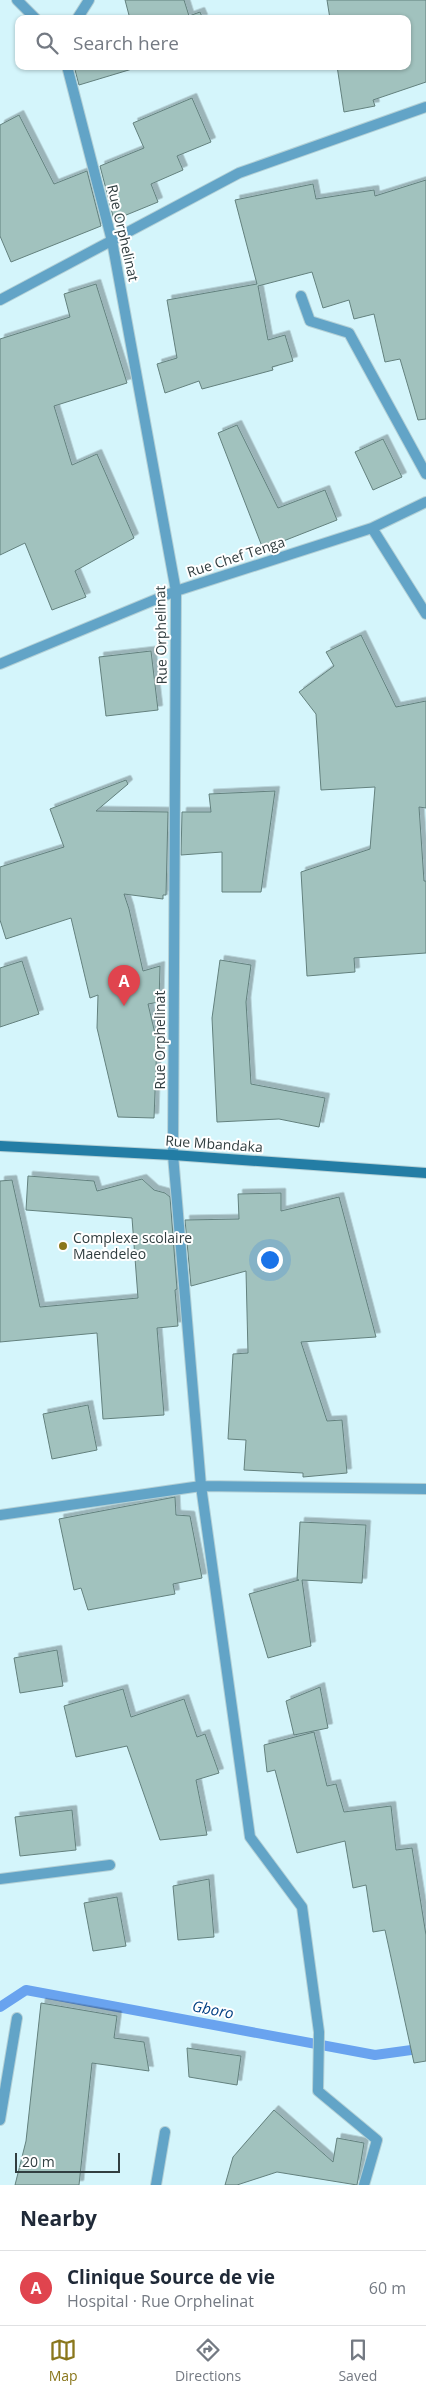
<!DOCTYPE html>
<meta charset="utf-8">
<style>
body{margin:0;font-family:"Open Sans",sans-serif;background:#f2f2f3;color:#1f2937}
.scale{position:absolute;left:15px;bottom:12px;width:105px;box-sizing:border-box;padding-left:5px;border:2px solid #313e40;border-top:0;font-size:14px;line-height:18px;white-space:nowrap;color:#313e40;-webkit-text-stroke:4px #fff;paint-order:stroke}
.you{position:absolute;left:269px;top:1259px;width:18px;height:18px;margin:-12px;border:4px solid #fff;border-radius:50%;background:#1a73e8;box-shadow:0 0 0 8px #1a73e833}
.badge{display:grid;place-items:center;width:32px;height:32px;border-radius:50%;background:#8a771c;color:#fff;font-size:16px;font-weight:700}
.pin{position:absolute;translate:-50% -41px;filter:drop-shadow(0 1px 2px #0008)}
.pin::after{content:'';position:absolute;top:26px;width:18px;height:15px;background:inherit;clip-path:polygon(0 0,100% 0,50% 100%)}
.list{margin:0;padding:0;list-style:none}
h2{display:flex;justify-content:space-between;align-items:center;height:65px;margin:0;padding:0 20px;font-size:21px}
h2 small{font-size:16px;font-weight:400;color:#747a83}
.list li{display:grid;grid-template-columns:32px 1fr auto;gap:15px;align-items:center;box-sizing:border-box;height:75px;padding:0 20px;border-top:1px solid #e0e1e3}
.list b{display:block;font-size:19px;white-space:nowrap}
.list p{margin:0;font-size:16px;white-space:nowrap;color:#747a83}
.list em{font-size:16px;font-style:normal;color:#747a83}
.icon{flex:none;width:28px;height:28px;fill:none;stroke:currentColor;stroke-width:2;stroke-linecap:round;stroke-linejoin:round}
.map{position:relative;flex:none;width:426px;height:2185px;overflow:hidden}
.search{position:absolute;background:#fff;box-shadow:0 1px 4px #0004;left:15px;right:15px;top:15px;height:55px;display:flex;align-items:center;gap:12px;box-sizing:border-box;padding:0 18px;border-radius:10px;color:#747a83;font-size:19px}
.sheet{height:140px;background:#fff}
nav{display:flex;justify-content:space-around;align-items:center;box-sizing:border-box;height:70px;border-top:1px solid #e0e1e3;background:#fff;font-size:14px;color:#747a83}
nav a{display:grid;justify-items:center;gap:2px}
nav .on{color:#8a771c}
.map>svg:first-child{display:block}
</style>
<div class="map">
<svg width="426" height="2185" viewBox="0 0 426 2185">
<defs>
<filter id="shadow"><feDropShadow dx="4.5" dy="-4.5" stdDeviation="0" flood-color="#0004"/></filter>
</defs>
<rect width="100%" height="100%" fill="#d4f5fb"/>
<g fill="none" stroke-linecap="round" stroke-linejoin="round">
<path stroke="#69a3ef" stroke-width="10" d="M0 2007 26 1990 375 2055 426 2048"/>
</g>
<path fill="#a1c2be" stroke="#63817e" filter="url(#shadow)" d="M125 0H184L189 16 200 12 203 19H130Z
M327 0H426V82L373 100 375 106 344 112 337 66H407V19H330Z
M74 66H142L79 85Z
M192 98 211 142 177 156 183 170 151 184 158 202 114 220 100 166 144 148 133 123Z
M19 115 54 184 87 171 101 226 11 262 0 236V125Z
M426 180V419L418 420 400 359 385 362 374 314 354 319 349 300 323 308 312 272 258 286 268 340 285 335 293 361 272 367 273 370 202 389 199 381 165 393 157 364 177 358 167 300 257 284 235 200 313 184 316 199 374 190 375 196Z
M96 284 127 383 54 406 72 465 97 454 134 538 75 571 86 597 52 610 25 543 0 555V339L70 317 64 294Z
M237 425 278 508 325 490 337 520 263 549 218 433Z
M383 439 402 477 373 490 355 452Z
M361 635 396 707 426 701V808L419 807 424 881H426V953L354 958 355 972 307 976 301 872 370 849 375 787 321 790 316 714 299 692 334 666 326 652Z
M151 651 158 710 106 716 99 657Z
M126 780 128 784 96 811 168 812 166 895H163V899L124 894 129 909 143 971 160 966 159 1002 148 1004 157 1042 154 1118 118 1117 97 1028 98 995 90 998 71 918 6 939 0 920V867L64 847 50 809Z
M275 791 261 892H222V852L181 855 182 812H211L209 794Z
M220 960 251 965 246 1002 251 1084 325 1098 319 1127 279 1119 217 1122 212 1018Z
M22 961 39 1014 0 1027V968Z
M28 1176 94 1181 97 1191 142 1179 154 1190 165 1193 170 1197 177 1289 175 1290 178 1326 157 1328 164 1415 103 1419 97 1333 0 1342V1181L12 1180 40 1307 138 1298 132 1218 26 1210Z
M281 1193V1211L339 1197 376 1337 301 1342 327 1421 342 1420 347 1473 303 1477V1473L244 1470 246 1440 228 1439 233 1354 248 1353 246 1271 191 1286 185 1220 239 1219 238 1194Z
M88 1405 97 1450 52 1459 43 1414Z
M175 1497 176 1515 190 1516 202 1578 173 1584 175 1594 88 1610 81 1588 74 1590 59 1519Z
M300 1522 366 1525 362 1583 302 1580 311 1646 268 1658 249 1594 299 1580H297Z
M57 1650 63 1686 20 1693 14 1658Z
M320 1687 328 1728 294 1735 286 1701Z
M123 1689 131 1717 184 1699 197 1737 205 1734 219 1773 196 1780 207 1835 160 1840 127 1746 76 1757 64 1706Z
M314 1732 327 1786 336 1784 344 1812 391 1806 396 1850 412 1848 426 1935V2061L414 2063 385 1930 373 1932 366 1885 353 1888 345 1841 297 1853 275 1770 267 1772 264 1745Z
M72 1810 76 1850 20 1856 15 1817Z
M209 1879 214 1937 178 1940 173 1886Z
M117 1897 126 1946 93 1951 84 1903Z
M41 2003 117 2016 114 2038 144 2042 149 2071 92 2063 79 2185H15L26 2141Z
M187 2048 241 2056 237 2085 189 2077Z
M274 2110 333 2162 337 2138 364 2143 357 2185 277 2172 237 2185H225L233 2157Z"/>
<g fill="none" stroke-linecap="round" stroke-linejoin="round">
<g stroke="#b3d0d6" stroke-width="12">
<path id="lane" d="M301 296 310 321 349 333 426 474
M156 2185 165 2132"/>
</g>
<g stroke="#b3d0d6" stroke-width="12">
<path id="street" d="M17 0 36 19
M77 19 89 0
M67 66 112 241 176 591 173 1155 201 1486 250 1837 302 1907 319 2032 318 2091 377 2140 364 2185
M0 300 239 173 426 107
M372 528 426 614
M0 664 176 591 372 528 426 502
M0 1515 201 1486 426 1489
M0 1879 110 1865
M0 2120 17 2018"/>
</g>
<g stroke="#b3d0d6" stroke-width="12">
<path id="secondary" d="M0 1146 173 1155 426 1173"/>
</g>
<use href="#lane" stroke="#62a4c7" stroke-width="10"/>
<use href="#street" stroke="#62a4c7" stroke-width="10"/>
<use href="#secondary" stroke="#237da5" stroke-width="10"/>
</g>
<circle fill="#8a771c" stroke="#fff" stroke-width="2" cx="63" cy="1246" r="5"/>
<g text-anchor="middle" stroke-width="4" stroke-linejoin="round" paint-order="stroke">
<g font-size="14" fill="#313e40" stroke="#fff">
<text transform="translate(123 233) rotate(77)" y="5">Rue Orphelinat</text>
<text transform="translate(236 557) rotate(-18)" y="5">Rue Chef Tenga</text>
<text transform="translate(161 635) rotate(-91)" y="5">Rue Orphelinat</text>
<text transform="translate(160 1040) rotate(-90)" y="5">Rue Orphelinat</text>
<text transform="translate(214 1144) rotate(4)" y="5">Rue Mbandaka</text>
</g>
<g font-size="14" fill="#313e40" stroke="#fff" text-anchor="start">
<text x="73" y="1243">Complexe scolaire<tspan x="73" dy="16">Maendeleo</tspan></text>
</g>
<g font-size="15" font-style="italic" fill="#014083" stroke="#fff">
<text transform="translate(213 2010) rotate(11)" y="5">Gboro</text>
</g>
</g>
</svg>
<div class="scale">20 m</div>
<div class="you"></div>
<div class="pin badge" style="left:124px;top:1006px;background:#e0444e">A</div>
<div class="search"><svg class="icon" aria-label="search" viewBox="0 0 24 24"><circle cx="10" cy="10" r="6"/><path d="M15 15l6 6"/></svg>Search here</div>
</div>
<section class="sheet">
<h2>Nearby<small></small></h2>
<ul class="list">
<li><span class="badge" style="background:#e0444e">A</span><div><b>Clinique Source de vie</b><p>Hospital · Rue Orphelinat</p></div><em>60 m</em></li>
</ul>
</section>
<nav>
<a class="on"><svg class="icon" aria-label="map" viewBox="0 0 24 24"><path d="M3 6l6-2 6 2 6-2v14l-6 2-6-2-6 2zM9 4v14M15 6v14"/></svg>Map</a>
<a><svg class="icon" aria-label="directions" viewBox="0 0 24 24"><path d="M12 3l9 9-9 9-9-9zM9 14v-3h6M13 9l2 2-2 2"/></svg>Directions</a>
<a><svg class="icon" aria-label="saved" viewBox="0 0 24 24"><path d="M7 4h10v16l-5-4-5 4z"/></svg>Saved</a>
</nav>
